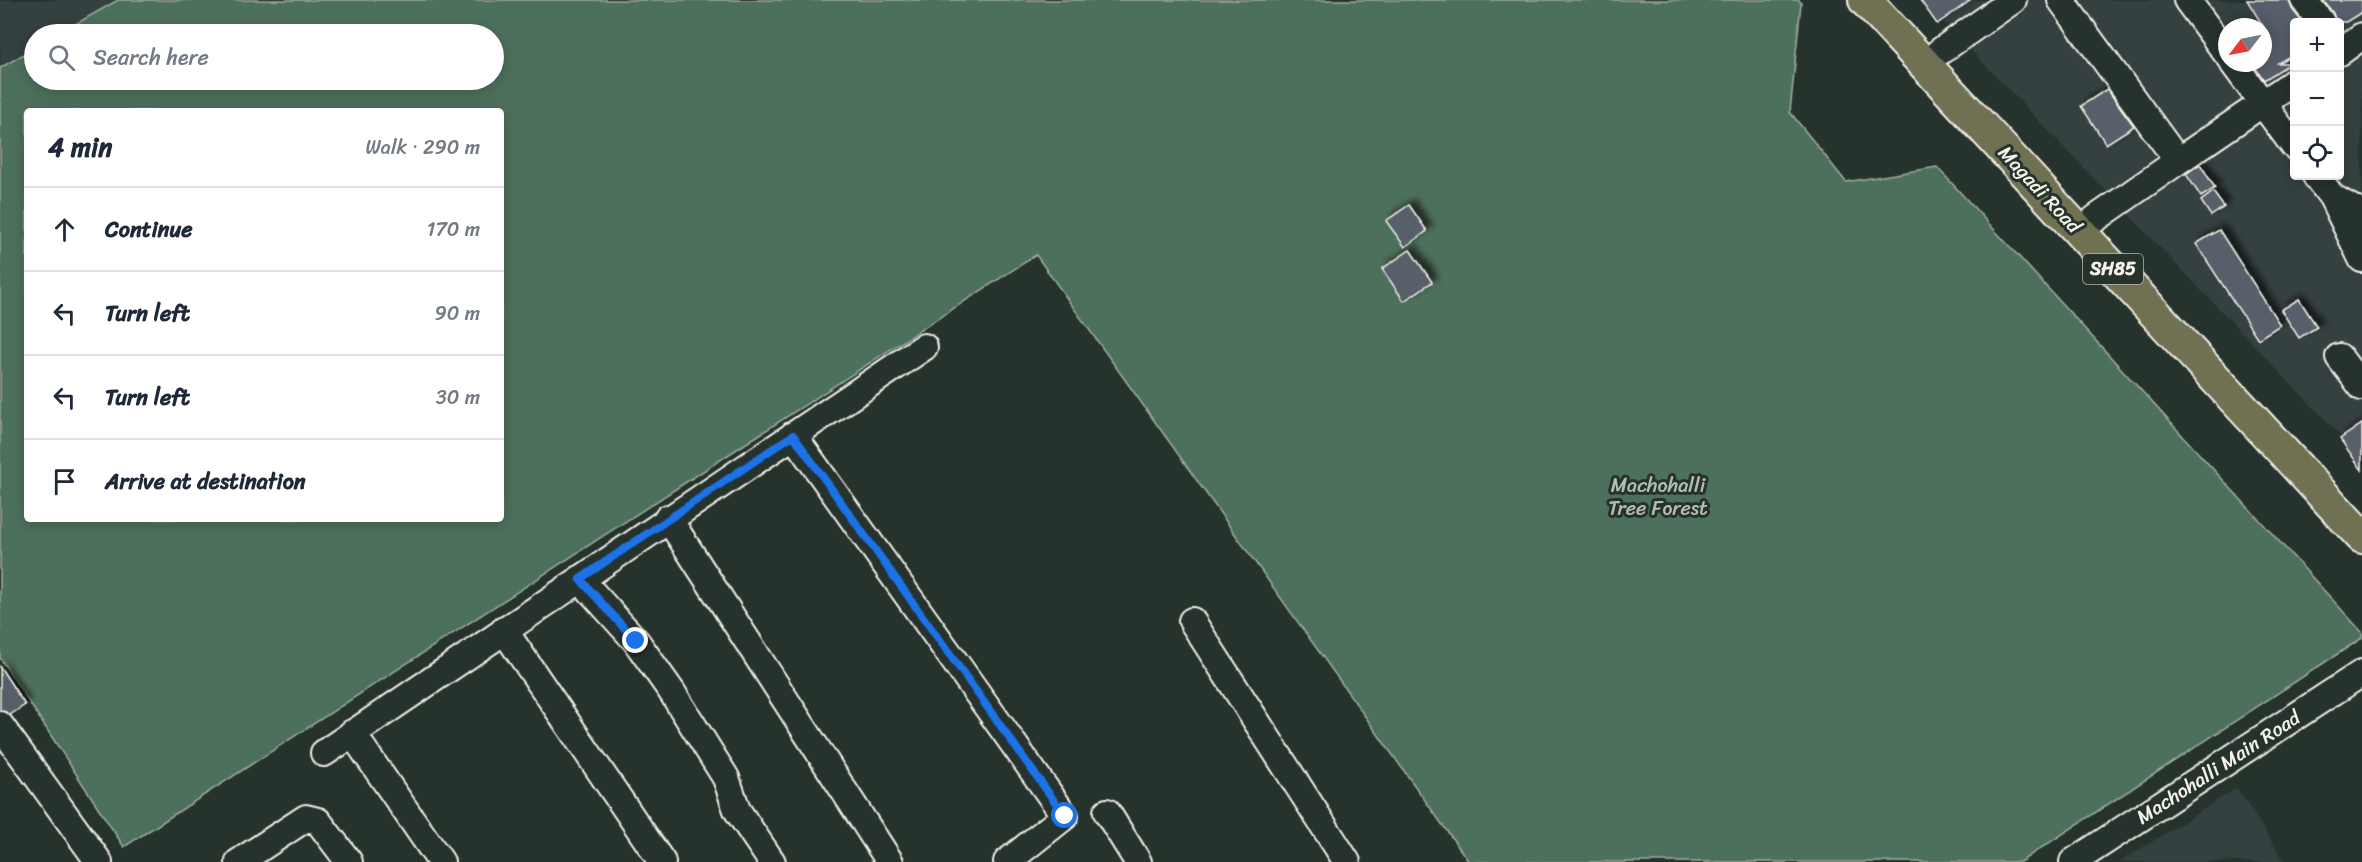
<!DOCTYPE html>
<meta charset="utf-8">
<style>
body{margin:0;font-family:Sriracha,sans-serif;background:#f2f2f3;color:#1f2937}
.controls{position:absolute;right:18px;top:18px;display:grid;overflow:hidden;border-radius:6px;box-shadow:0 3px 15px #0003}
.controls button{width:54px;height:54px;display:grid;place-items:center;padding:0;border:0;border-bottom:2px solid #e0e1e3;background:#fff;color:#1f2937;font:30px sans-serif}
.compass{position:absolute;left:2218px;top:18px;width:54px;height:54px;border-radius:50%;background:#fff;box-shadow:0 3px 15px #0003;rotate:238deg}
.stop{position:absolute;width:18px;height:18px;margin:-14px;border:4px solid #1a73e8;border-radius:50%;background:#fff}
.stop.end{background:#1a73e8;border-color:#fff;box-shadow:0 2px 6px #0008}
.list{margin:0;padding:0;list-style:none}
h2{display:flex;justify-content:space-between;align-items:center;height:78px;margin:0;padding:0 24px;font-size:26px}
h2 small{font-size:20px;font-weight:400;color:#747a83}
.list li{display:grid;grid-template-columns:39px 1fr auto;gap:18px;align-items:center;box-sizing:border-box;height:84px;padding:0 24px;border-top:2px solid #e0e1e3}
.list b{display:block;font-size:22px;white-space:nowrap}
.list em{font-size:20px;font-style:normal;color:#747a83}
.icon{flex:none;width:33px;height:33px;fill:none;stroke:currentColor;stroke-width:2;stroke-linecap:round;stroke-linejoin:round}
.map{position:relative;flex:none;width:2362px;height:862px;overflow:hidden}
.search{position:absolute;background:#fff;box-shadow:0 3px 15px #0003;left:24px;top:24px;width:480px;height:66px;display:flex;align-items:center;gap:15px;box-sizing:border-box;padding:0 21px;border-radius:33px;color:#747a83;font-size:22px}
.panel{position:absolute;background:#fff;box-shadow:0 3px 15px #0003;left:24px;top:108px;width:480px;height:414px;border-radius:6px}
.map>svg:first-child{display:block}
</style>
<div class="map">
<svg width="2362" height="862" viewBox="0 0 2362 862">
<defs>
<filter id="shadow"><feDropShadow dx="5.5" dy="-5.5" stdDeviation="3" flood-color="#0009"/></filter>
</defs>
<rect width="100%" height="100%" fill="#26332d"/>
<filter id="ink" filterUnits="userSpaceOnUse"><feTurbulence type="fractalNoise" baseFrequency=".0167" numOctaves="2"/><feDisplacementMap in="SourceGraphic" scale="12" xChannelSelector="R" yChannelSelector="G"/><feConvolveMatrix kernelMatrix="1 2 1 2 8 2 1 2 1" color-interpolation-filters="sRGB"/></filter>
<g filter="url(#ink)">
<path fill="#354040" fill-rule="evenodd" d="M0 0H118L57 34H34V47L0 67Z
M1923 0H2362V458ZM2294 22H2340V176H2294ZM2227 27H2263V63H2227Z
M2237 788 2285 862H2120Z"/>
<path fill="#4e705b" stroke="#a1b0a2" stroke-width="1.5" fill-rule="evenodd" d="M118 0H1799L1801 3 1790 112 1846 182 1937 167 2362 632V638L2020 862H1469L1036 255 124 847 0 658V68L34 48V80H494V34H58ZM27 111H501V519H27Z"/>
<path fill="#575e6b" stroke="#f4f1e8" stroke-width="1.5" filter="url(#shadow)" d="M1920 0H1971L1937 24Z
M2247 0H2289L2292 9 2302 22H2295V53L2278 63H2291L2264 80 2252 63H2263V26Z
M2323 0H2362V12L2346 22H2336L2333 13Z
M2107 89 2134 126 2106 144 2081 106Z
M2200 164 2215 188 2201 197 2186 174Z
M2213 192 2224 207 2211 216 2201 201Z
M1409 205 1427 231 1405 247 1386 221Z
M2219 230 2280 325 2258 339 2196 244Z
M1410 250 1432 282 1404 301 1382 269Z
M2299 299 2317 327 2299 338 2281 310Z
M2362 424V470L2340 439Z
M0 667 25 705 10 715 0 710Z"/>
<g fill="none" stroke-linecap="round" stroke-linejoin="round">
<g stroke="#f4f1e8" stroke-width="30">
<path id="minor" d="M2061 0 2178 161 2294 82
M2187 0 2227 54
M2304 0 2321 22
M1939 52 2013 0
M2340 52 2362 36
M2233 63 2294 146
M2316 176 2332 197
M2362 214 2332 197 2362 259
M2095 219 2178 161
M2339 357 2362 387
M793 435 1065 816 1007 862
M668 518 890 862
M580 579 636 641 672 692 726 778 737 810 772 862
M1192 621 1347 862
M504 630 662 862
M0 725 99 862
M352 733 441 862
M324 753 924 347
M1107 812 1138 862
M239 862 306 818 318 821 349 862
M2073 862 2362 673"/>
</g>
<g stroke="#f4f1e8" stroke-width="36">
<path id="major" d="M1865 0 2362 537"/>
</g>
<use href="#minor" stroke="#26332d" stroke-width="26"/>
<use href="#major" stroke="#707052" stroke-width="32"/>
</g>
</g>
<g fill="none" stroke-linecap="round" stroke-linejoin="round" filter="url(#ink)">
<path stroke="#1a73e8" stroke-width="8" d="M636 641 580 579 793 435 1065 816"/>
</g>
<g text-anchor="middle" stroke-width="6" stroke-linejoin="round" paint-order="stroke">
<rect fill="#26332d" stroke="#b6b8b0" stroke-width="1.5" x="2083" y="254" width="60" height="30" rx="4.5"/>
<g font-size="18" font-weight="bold" fill="#f4f1e8">
<text x="2113" y="275">SH85</text>
</g>
<g font-size="20" fill="#f4f1e8" stroke="#26332d">
<text transform="translate(2040 189) rotate(47)" y="7">Magadi Road</text>
<text transform="translate(2218 767) rotate(-33)" y="7">Machohalli Main Road</text>
</g>
<g font-size="20" fill="#b2bdb0" stroke="#26332d">
<text x="1658" y="492">Machohalli<tspan x="1658" dy="23">Tree Forest</tspan></text>
</g>
</g>
</svg>
<div class="controls">
<button>+</button>
<button>−</button>
<button><svg class="icon" aria-label="locate" viewBox="0 0 24 24"><circle cx="12" cy="12" r="6"/><path d="M12 2v4M12 18v4M2 12h4M18 12h4"/></svg></button>
</div>
<svg class="compass" viewBox="-18 -18 36 36"><path d="M0-13l5 13h-10z" fill="#e53935"/><path d="M0 13l5-13h-10z" fill="#747a83"/></svg>
<div class="stop" style="left:1065px;top:816px"></div>
<div class="stop end" style="left:636px;top:641px"></div>
<div class="search"><svg class="icon" aria-label="search" viewBox="0 0 24 24"><circle cx="10" cy="10" r="6"/><path d="M15 15l6 6"/></svg>Search here</div>
<section class="panel">
<h2>4 min<small>Walk · 290 m</small></h2>
<ul class="list">
<li><svg class="icon" aria-label="ahead" viewBox="0 0 24 24"><path d="M12 20V5M6 11l6-6 6 6"/></svg><div><b>Continue</b></div><em>170 m</em></li>
<li><svg class="icon" aria-label="left" viewBox="0 0 24 24"><path d="M17 20v-9H6M10 6l-5 5 5 5"/></svg><div><b>Turn left</b></div><em>90 m</em></li>
<li><svg class="icon" aria-label="left" viewBox="0 0 24 24"><path d="M17 20v-9H6M10 6l-5 5 5 5"/></svg><div><b>Turn left</b></div><em>30 m</em></li>
<li><svg class="icon" aria-label="arrive" viewBox="0 0 24 24"><path d="M6 21V4h12l-3 4 3 4H6"/></svg><div><b>Arrive at destination</b></div></li>
</ul>
</section>
</div>
